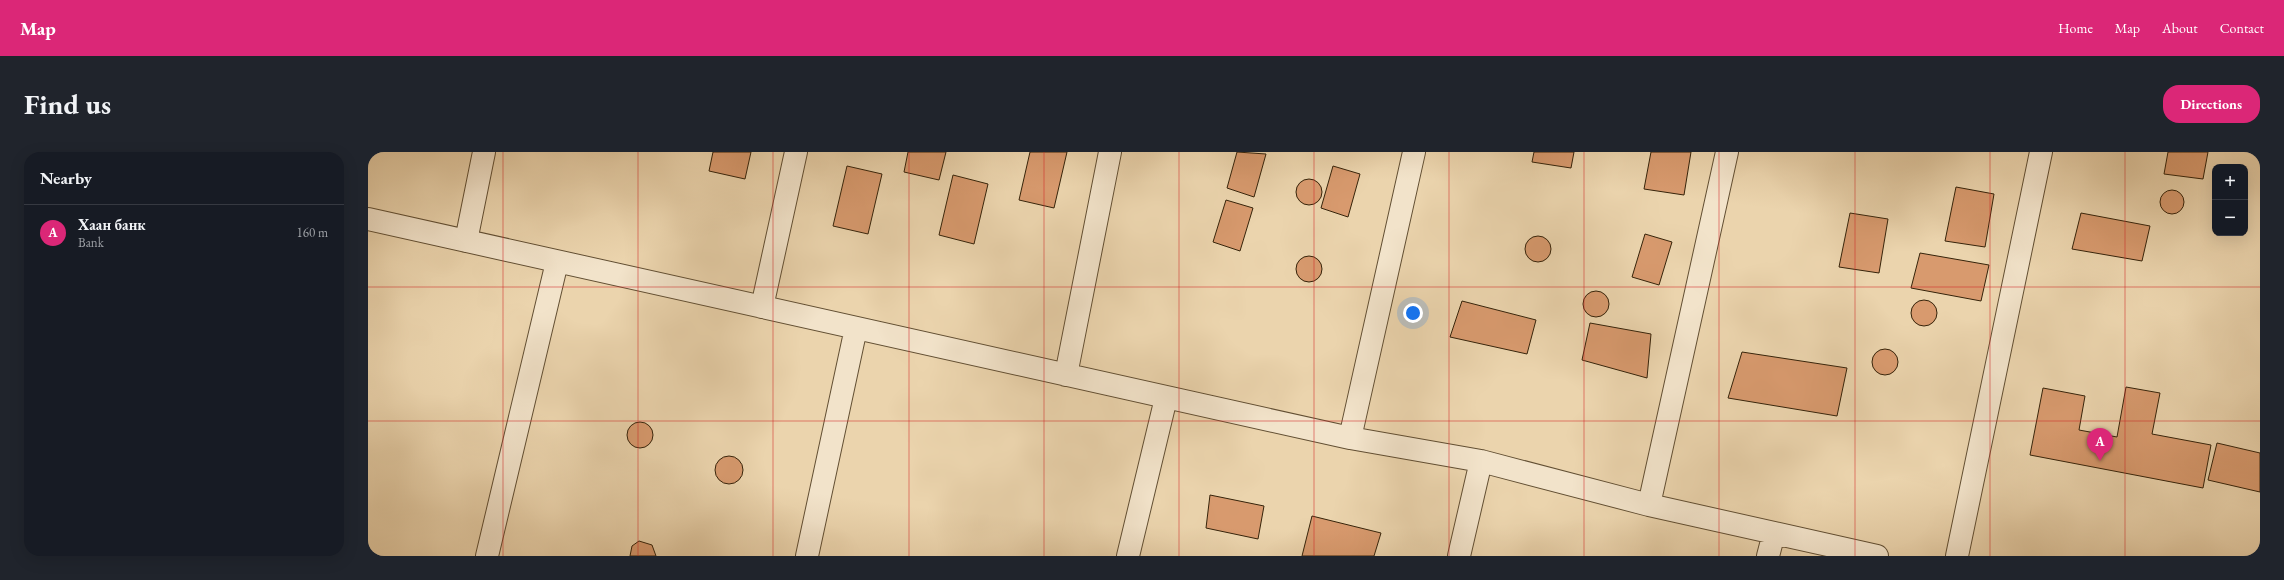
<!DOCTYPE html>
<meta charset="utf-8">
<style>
body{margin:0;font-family:"EB Garamond",serif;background:#20242c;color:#f1f3f6}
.controls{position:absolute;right:12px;top:12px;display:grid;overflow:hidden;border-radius:8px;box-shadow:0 4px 16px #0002}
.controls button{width:36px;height:36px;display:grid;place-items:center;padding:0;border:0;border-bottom:1px solid #363941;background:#171b24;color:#f1f3f6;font:20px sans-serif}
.you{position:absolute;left:1045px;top:161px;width:14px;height:14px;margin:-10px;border:3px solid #fff;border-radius:50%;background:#1a73e8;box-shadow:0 0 0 6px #1a73e833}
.badge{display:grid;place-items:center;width:26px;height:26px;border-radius:50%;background:#db2777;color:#fff;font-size:13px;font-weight:700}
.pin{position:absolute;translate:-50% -33px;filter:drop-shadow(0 1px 2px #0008)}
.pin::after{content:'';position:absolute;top:21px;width:14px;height:12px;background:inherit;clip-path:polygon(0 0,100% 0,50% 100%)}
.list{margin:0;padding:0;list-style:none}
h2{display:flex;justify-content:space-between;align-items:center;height:52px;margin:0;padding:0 16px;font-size:17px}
h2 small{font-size:13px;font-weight:400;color:#9ea1a6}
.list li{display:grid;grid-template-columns:26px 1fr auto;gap:12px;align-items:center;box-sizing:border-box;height:56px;padding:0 16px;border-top:1px solid #363941}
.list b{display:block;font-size:15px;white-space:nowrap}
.list p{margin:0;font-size:13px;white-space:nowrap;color:#9ea1a6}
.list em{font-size:13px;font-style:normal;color:#9ea1a6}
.map{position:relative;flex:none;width:1892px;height:404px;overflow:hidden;border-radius:16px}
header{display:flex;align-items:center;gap:24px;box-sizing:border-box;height:56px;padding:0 20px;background:#db2777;color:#fff}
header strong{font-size:19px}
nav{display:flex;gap:22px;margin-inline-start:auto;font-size:14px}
.intro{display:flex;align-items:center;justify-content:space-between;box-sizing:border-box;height:96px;padding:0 24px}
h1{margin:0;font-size:28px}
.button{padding:10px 18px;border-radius:16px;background:#db2777;color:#fff;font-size:14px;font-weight:700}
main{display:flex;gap:24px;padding:0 24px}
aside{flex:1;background:#171b24;border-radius:16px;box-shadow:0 4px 16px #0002}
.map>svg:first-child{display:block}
</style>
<header>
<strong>Map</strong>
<nav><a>Home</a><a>Map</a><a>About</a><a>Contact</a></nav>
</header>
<div class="intro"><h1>Find us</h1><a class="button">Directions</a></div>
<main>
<aside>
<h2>Nearby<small></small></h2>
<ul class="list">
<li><span class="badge">A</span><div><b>Хаан банк</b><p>Bank</p></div><em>160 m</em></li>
</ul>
</aside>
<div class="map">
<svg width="1892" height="404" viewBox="0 0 1892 404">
<rect width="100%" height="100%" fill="#ebd4ad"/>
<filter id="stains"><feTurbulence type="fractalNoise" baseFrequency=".005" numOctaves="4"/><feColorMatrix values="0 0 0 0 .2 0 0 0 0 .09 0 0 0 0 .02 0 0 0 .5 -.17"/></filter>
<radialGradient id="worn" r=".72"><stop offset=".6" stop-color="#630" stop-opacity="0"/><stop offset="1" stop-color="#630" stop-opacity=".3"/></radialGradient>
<path fill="#d89a6e" stroke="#35230a" d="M345 0H383L377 27 341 19Z
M540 0H578L571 28 536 20Z
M662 0H699L686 56 651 48Z
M869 0 898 2 886 45 859 36Z
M1166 0H1206L1203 16 1164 10Z
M1283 0H1323L1316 43 1276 37Z
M1800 0H1840L1835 27 1796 22Z
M479 14 514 22 500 82 465 74Z
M965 14 992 22 980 65 953 56Z
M585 23 620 32 606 92 571 83Z
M928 40a13 13 0 1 1 26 0a13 13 0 1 1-26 0Z
M1588 35 1626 42 1617 95 1577 89Z
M1792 50a12 12 0 1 1 24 0a12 12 0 1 1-24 0Z
M858 48 885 56 872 99 845 90Z
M1482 61 1520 67 1511 121 1471 115Z
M1713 61 1782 74 1774 109 1704 97Z
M1277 82 1304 90 1291 133 1264 125Z
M1157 97a13 13 0 1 1 26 0a13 13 0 1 1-26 0Z
M1552 101 1621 113 1613 149 1543 136Z
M928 117a13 13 0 1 1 26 0a13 13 0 1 1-26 0Z
M1215 152a13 13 0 1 1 26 0a13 13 0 1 1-26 0Z
M1543 161a13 13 0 1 1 26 0a13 13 0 1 1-26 0Z
M1094 149 1168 168 1159 202 1082 185Z
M1222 171 1283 182 1279 226 1214 208Z
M1504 210a13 13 0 1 1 26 0a13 13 0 1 1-26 0Z
M1374 200 1479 216 1469 264 1360 246Z
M1758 235 1792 241 1784 282 1843 293 1835 336 1662 303 1675 236 1717 244 1711 278 1749 285Z
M259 283a13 13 0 1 1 26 0a13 13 0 1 1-26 0Z
M1849 291 1892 301V340L1840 328Z
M347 318a14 14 0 1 1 28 0a14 14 0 1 1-28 0Z
M842 343 896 354 890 387 838 376Z
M944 364 1013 381 1006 404H934Z
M271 389 284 393 288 404H262L264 394Z"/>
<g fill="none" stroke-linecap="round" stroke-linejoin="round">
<g stroke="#624f33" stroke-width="24">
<path id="street" d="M0 67 982 286 1113 309 1281 353 1509 404
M98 89 116 0
M394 155 428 0
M698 223 742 0
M982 286 1046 0
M1281 353 1359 0
M119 404 189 110
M439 404 488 176
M760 404 798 246
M1091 404 1113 309
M1400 404 1406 381
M1589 404 1673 0"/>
</g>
<use href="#street" stroke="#f2e3ca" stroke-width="22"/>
</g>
<path fill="none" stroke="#d62828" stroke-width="1" stroke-opacity="0.55" d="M135 0V404M270 0V404M405 0V404M541 0V404M676 0V404M811 0V404M946 0V404M1081 0V404M1216 0V404M1351 0V404M1487 0V404M1622 0V404M1757 0V404M0 135H1892M0 269H1892"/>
<rect width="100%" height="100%" filter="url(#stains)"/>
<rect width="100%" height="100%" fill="url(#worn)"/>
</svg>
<div class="controls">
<button>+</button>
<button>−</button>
</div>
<div class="you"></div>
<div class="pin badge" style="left:1732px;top:309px">A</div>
</div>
</main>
